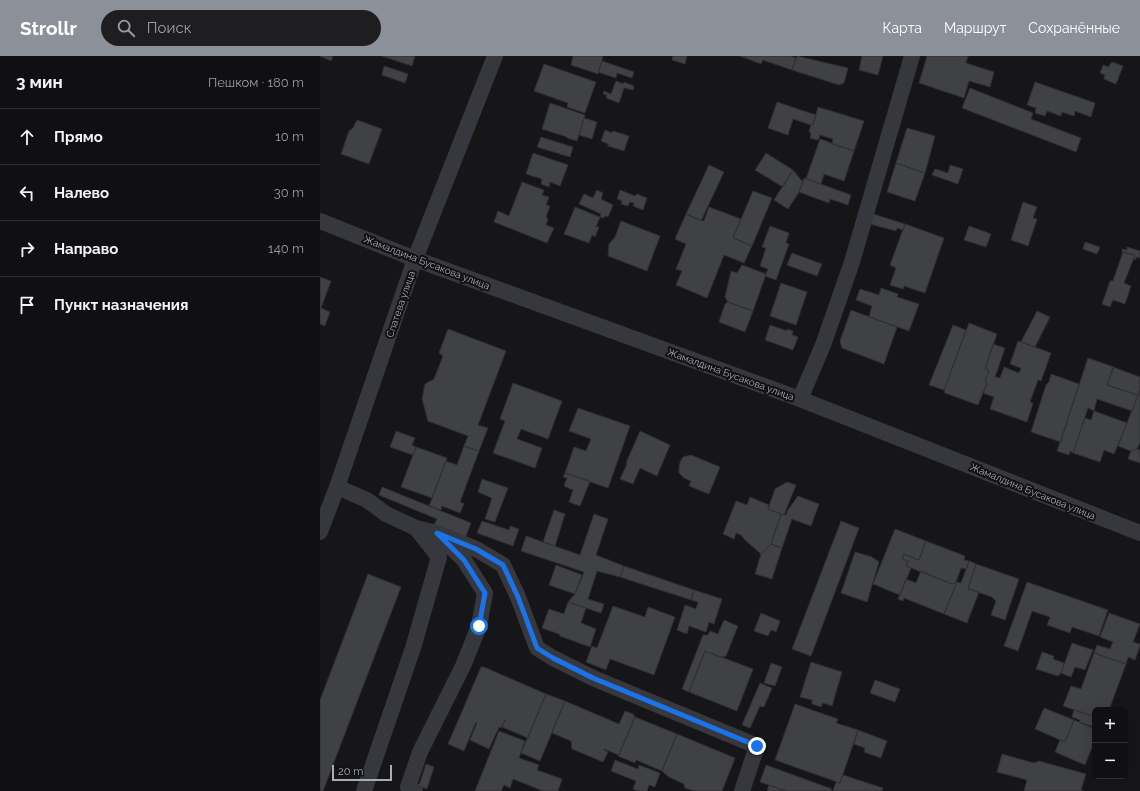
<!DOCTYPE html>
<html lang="ru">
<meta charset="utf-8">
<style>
body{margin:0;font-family:Raleway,sans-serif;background:#1e1e20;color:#f1f3f6}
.controls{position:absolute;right:12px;bottom:12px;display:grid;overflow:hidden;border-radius:6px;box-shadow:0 4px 16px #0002}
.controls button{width:36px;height:36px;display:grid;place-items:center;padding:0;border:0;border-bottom:1px solid #303032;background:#101012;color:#f1f3f6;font:20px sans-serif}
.scale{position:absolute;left:12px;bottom:10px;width:60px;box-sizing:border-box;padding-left:4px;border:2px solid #a8adb8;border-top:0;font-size:11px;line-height:14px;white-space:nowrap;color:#a8adb8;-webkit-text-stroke:3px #111113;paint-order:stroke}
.stop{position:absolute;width:12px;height:12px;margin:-9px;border:3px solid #1a73e8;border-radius:50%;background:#fff}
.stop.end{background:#1a73e8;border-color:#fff;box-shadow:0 1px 4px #0008}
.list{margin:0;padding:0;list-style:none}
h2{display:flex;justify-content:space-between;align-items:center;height:52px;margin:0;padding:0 16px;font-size:17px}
h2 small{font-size:13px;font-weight:400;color:#9c9d9f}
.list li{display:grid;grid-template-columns:26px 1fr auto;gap:12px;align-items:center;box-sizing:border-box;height:56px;padding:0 16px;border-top:1px solid #303032}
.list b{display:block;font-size:15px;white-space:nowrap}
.list em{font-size:13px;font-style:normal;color:#9c9d9f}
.icon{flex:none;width:22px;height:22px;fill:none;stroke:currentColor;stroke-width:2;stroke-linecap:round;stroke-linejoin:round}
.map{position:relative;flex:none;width:820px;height:735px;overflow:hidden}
header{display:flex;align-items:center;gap:24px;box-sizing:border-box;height:56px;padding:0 20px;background:#8c9099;color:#fff}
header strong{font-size:19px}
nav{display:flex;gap:22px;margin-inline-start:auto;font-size:14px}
.search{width:280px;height:36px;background:#1e1e20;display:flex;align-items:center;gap:10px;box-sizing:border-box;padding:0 14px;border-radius:22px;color:#9c9d9f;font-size:15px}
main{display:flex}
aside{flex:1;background:#101012}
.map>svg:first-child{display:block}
</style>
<header>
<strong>Strollr</strong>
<div class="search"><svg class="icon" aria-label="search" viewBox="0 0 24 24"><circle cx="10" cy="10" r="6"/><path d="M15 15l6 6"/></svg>Поиск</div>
<nav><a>Карта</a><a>Маршрут</a><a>Сохранённые</a></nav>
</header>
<main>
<aside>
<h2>3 мин<small>Пешком · 180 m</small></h2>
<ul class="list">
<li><svg class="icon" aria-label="ahead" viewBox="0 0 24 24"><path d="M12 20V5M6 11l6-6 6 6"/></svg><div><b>Прямо</b></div><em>10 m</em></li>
<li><svg class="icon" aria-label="left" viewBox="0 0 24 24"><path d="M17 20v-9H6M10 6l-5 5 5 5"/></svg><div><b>Налево</b></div><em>30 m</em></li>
<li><svg class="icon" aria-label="right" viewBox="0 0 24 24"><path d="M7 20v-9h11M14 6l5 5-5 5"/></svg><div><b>Направо</b></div><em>140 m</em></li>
<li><svg class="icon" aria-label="arrive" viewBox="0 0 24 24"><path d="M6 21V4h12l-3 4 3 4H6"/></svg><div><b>Пункт назначения</b></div></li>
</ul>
</aside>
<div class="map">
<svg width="820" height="735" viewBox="0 0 820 735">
<rect width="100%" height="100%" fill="#161618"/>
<path fill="#404145" stroke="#303034" d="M0 0H13L11 5Z
M62 0H95L92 10Z
M253 0H283L278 18 251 9Z
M353 0H367L365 8 352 4Z
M420 0H470L476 2 472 14 443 4 441 8Z
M477 0 528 12 524 27 519 29 472 14Z
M542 0H563L558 19 539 14Z
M607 0H648L646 7 674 16 670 31 649 25 644 42 599 27Z
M282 5 314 16 312 22 297 17 296 22 278 16Z
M792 6 803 10 796 28 784 23 785 19 780 17 783 9 788 11Z
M224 8 276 26 265 57 247 51 248 47 214 35Z
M64 10 88 18 85 27 62 19Z
M296 25 303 28 304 26 314 30 313 34 304 32 299 47 286 42 287 39 283 38 284 35 291 38Z
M715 26 775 47 771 61 755 55 754 60 742 56 741 60 727 55 725 60 715 57 716 52 707 49Z
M650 32 713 57 711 63 761 82 756 96 642 52Z
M457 46 496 59 493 68 491 69 473 63 468 79 448 72Z
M230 47 265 59 257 85 247 82V81L222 73Z
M498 51 544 65 534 95 512 88 513 83 500 79 498 84 490 82 491 77 489 76 491 69 493 68Z
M264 62 277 66 272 83 259 79Z
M37 64 62 73 49 108 21 98 29 75 33 72Z
M587 72 615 80 605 117 576 107Z
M285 74 292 77 293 75 309 80 304 95 288 90V88L281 85Z
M221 81 253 91 250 101 217 91Z
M500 83 534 95 524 125 504 118 501 128 486 123Z
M213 97 248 109 240 130 230 126 229 131 221 128 222 123 206 118Z
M446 97 473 114 463 131 435 114Z
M576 107 605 117 595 145 567 136Z
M389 109 404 116 381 165 366 158Z
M630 109 643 113 638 128 612 119 615 113 628 117Z
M473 114 483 126 479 136 468 153 454 144Z
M484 122 531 139 528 149 510 143 509 147 479 136Z
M202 126 224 134 222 139 229 141 226 149 230 150 226 161 228 163 226 169 234 172 227 187 174 166 178 155 189 160Z
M277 134 283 137 281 143 293 149 288 161 285 160 284 162 280 161 281 158 259 148 264 138 273 142Z
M300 134 315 140 317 138 327 142 323 154 313 150 314 147 310 146 308 150 301 148 302 145 297 143Z
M433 135 452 142 432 190 413 182Z
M703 146 717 151 713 162 717 163 708 190 691 184Z
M255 151 280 161 276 171H279L275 181 272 179 269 187 244 178Z
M389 151 421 163 413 182 432 190 424 207 404 199 387 242 356 229 362 215 356 213 366 188 355 183 366 158 384 165Z
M553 158 585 168 583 174 577 172 576 175 550 168Z
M301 165 340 180 327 215 288 200 289 188 295 181Z
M585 168 624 182 605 237 584 230 583 233 570 229 576 212 570 209Z
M450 170 469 177 466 187 469 188 456 224 445 220 448 213 440 210 446 192 442 191Z
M649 170 671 178 666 191 644 184Z
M765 186 780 191 777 198 763 193Z
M807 191 820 195V202L816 201V204L814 203 815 199 802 196V193L807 194Z
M803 196 815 199 804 227 811 230 805 248 793 244 790 251 782 248 790 225H793Z
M472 197 502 208 497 220 467 209Z
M422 209 446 218 433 255 408 246 405 241 411 215 417 217Z
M0 221 11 225 1 252 10 256 5 270 0 268Z
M461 227 487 236 476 269 450 260Z
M561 232 578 238 577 241 599 248 589 275 549 261 552 250 536 244 540 233 559 239Z
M408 246 433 255 425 276 399 266 405 248Z
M531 254 577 271 564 308 522 292 520 285Z
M717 255 730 261 715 291 701 286Z
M649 267 677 278 665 313 669 314 665 326 667 327 658 349 625 337 624 334Z
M450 269 467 275V273L473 275 472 279 478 281 473 294 445 284Z
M633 269 646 274 624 334 609 329Z
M128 273 186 295 158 369 168 372 159 395 144 390 148 380 108 365 102 343 105 328 114 323 123 300 119 297Z
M698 285 731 297 721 325 718 324 710 346 713 347 707 366 670 353 674 341 663 337 667 327 665 326 669 314 665 313 673 288 685 292 675 321 680 322 684 311 699 317 701 312 690 308Z
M768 302 794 311 787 329 818 339 812 355 777 343 774 355 768 352 753 397 750 395 749 399 737 395Z
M793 311 820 321V334L818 339 787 329Z
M731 318 759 328 741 386 711 376 726 329 729 326Z
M193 327 242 345 228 383 201 373 197 383 222 392 215 412 173 397 185 365 180 363Z
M820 334V386L817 393 811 395 798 390Z
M258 352 310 370 288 432 245 417 254 391 266 395 271 383 249 375Z
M774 355 807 367 794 398 784 394 780 406 753 397 765 362 771 364Z
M76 375 95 382 92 389 96 391 93 399 70 391Z
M320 375 350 389 337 420 320 412 313 428 300 423 307 408 306 407Z
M144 390 159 395 140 446 144 448 140 457 122 450 121 454 109 450 126 405 137 409Z
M96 391 127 402 112 442 81 431Z
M817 393 820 394V407L808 403 811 395Z
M371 399 400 411 389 438 369 430 371 425 364 422 359 417V410L361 404 363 401Z
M245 417 270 425 260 450 249 446 253 434 244 430 247 422 243 421Z
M162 423 188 432 175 466 165 463 172 442 158 436Z
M467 426 476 429 464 459 448 453 455 433Z
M62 431 151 467 145 482 114 469 117 463 59 439Z
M478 440 499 448 491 470 472 463 462 492 451 488 461 458 466 459 468 454Z
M430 441 449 449 448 453 461 458 451 488 441 498 424 483 421 479 416 477 414 483 403 478 416 445 427 449Z
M234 454 245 458 235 490 223 486Z
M274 458 288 463 276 499 304 510 300 521 277 515 268 543 284 548 281 557 248 546 255 538 264 516 201 495 206 480 260 499Z
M162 465 189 474 190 470 199 473 193 490 157 477Z
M521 465 539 472 491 600 472 593Z
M575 473 606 485 599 504 584 498 582 503 588 505 586 510 591 512 580 539 553 528Z
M606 485 645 500 644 504 649 505 646 513 641 512 636 526 632 528 586 510 588 505 582 503 584 498 599 504Z
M451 488 462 492 452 523 435 518 441 498Z
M535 496 552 501 559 506 547 546 521 537Z
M649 505 656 508 648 533 659 536 647 567 624 558 637 526 641 527Z
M656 508 699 523 685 564 671 559 676 545 672 541 648 533Z
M236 509 262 519 255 538 229 529Z
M304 510 374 534 371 544 300 521Z
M601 515 632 528 637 526 624 558 584 542 583 545 578 543 586 523 596 527Z
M48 518 81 531 3 735H0V644Z
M707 526 788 554 779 580 752 571 750 577 727 569 730 561 712 555 698 595 684 590Z
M374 534 402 543 394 568 389 566 386 576 369 570 367 578 357 574 365 549 376 553 378 546 371 544Z
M248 546 266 552 261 567 276 573 270 591 240 580 239 578 222 572 229 553 244 558Z
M293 550 325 561 328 551 355 561 334 619 290 603 286 614 266 606 272 590 277 592Z
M441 557 460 565 456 576 451 574 448 580 434 575Z
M789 557 820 568 813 586 820 588V590L815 604 808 601 806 608 774 597 777 589 790 593 793 586 780 581Z
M404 564 418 570 406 600 400 601 385 595 369 636 362 633 383 579H388L390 575 398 578Z
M752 587 773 594 765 614 755 611 751 621 741 617Z
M385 595 433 613 417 655 369 636Z
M722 596 734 600 733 603 744 607 741 617 738 620 716 613Z
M774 597 806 608 789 654H775V661L743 650 751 630 761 633Z
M491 606 522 616 512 650 503 647 501 651 492 648V644L480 641Z
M451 607 462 611 455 630 444 627Z
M161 611H164L226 638 208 682 182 671 185 664 181 672 179 671 169 693 150 684 157 667 156 666 144 695 128 688Z
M555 624 580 633 575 646 550 637Z
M440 627 452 632 444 651 440 650 430 672 422 669Z
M226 638 245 645 220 705 201 697Z
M245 645 299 668 305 655 313 658 315 661 299 699 284 693V694L288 696 283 706 252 693 251 685 232 677Z
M475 648 518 663 516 667 538 674 520 727 455 704Z
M724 652 754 664 745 686 715 673Z
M754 654 775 661 774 671 759 666 760 664 752 661Z
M315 661 357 678 342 715 316 704 315 707 298 700Z
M754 664 775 673V684L765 709 735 696 740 684 745 686Z
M538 674 567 685 561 702 544 696 545 692 534 688Z
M179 675 205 685 199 702 219 709 217 714 242 723 238 735H223L193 723 190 732 184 729 181 735H155Z
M357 678 415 702 402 735H374L365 732 364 728 349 721 342 715Z
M682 698 714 707 719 705 766 718 761 734 764 735H704L707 724 677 716Z
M295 704 318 713 319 709 340 717 335 731 329 729 327 735H318L313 733 316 725 291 715Z
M106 708 114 711 107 733 99 730Z
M446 709 512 733 511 735H466L440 726Z
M523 719 563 732 562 735H513L516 726 520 727Z
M449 729 466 735H447Z"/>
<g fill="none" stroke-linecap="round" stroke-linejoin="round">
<path stroke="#37383d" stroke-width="16" d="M0 165 95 203 480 343 820 477
M480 343 503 289 532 206 592 0
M17 431 47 444 66 458 96 472 117 477 156 493 183 509 198 541 217 592 233 602 273 622 437 690 422 735
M0 476 17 431 95 203 175 0
M44 735 93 592 119 501 96 472
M95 735 88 731 100 696 143 610 159 570 165 537 144 504 121 481"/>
</g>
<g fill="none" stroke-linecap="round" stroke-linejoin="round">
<path stroke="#1a73e8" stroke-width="5" d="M159 570 165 537 144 504 117 477 156 493 183 509 198 541 217 592 233 602 273 622 437 690"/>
</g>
<g text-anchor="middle" stroke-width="4" stroke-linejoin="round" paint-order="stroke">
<g font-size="10" fill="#a8adb8" stroke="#111113">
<text transform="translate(107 206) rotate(21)" y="4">Жамалдина Бусакова улица</text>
<text transform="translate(80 248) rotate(-71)" y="4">Спатева улица</text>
<text transform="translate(411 318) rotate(20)" y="4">Жамалдина Бусакова улица</text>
<text transform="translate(713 435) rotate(22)" y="4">Жамалдина Бусакова улица</text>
</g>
</g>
</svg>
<div class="controls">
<button>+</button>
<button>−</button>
</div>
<div class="scale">20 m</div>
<div class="stop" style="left:159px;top:570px"></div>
<div class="stop end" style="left:437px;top:690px"></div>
</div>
</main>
